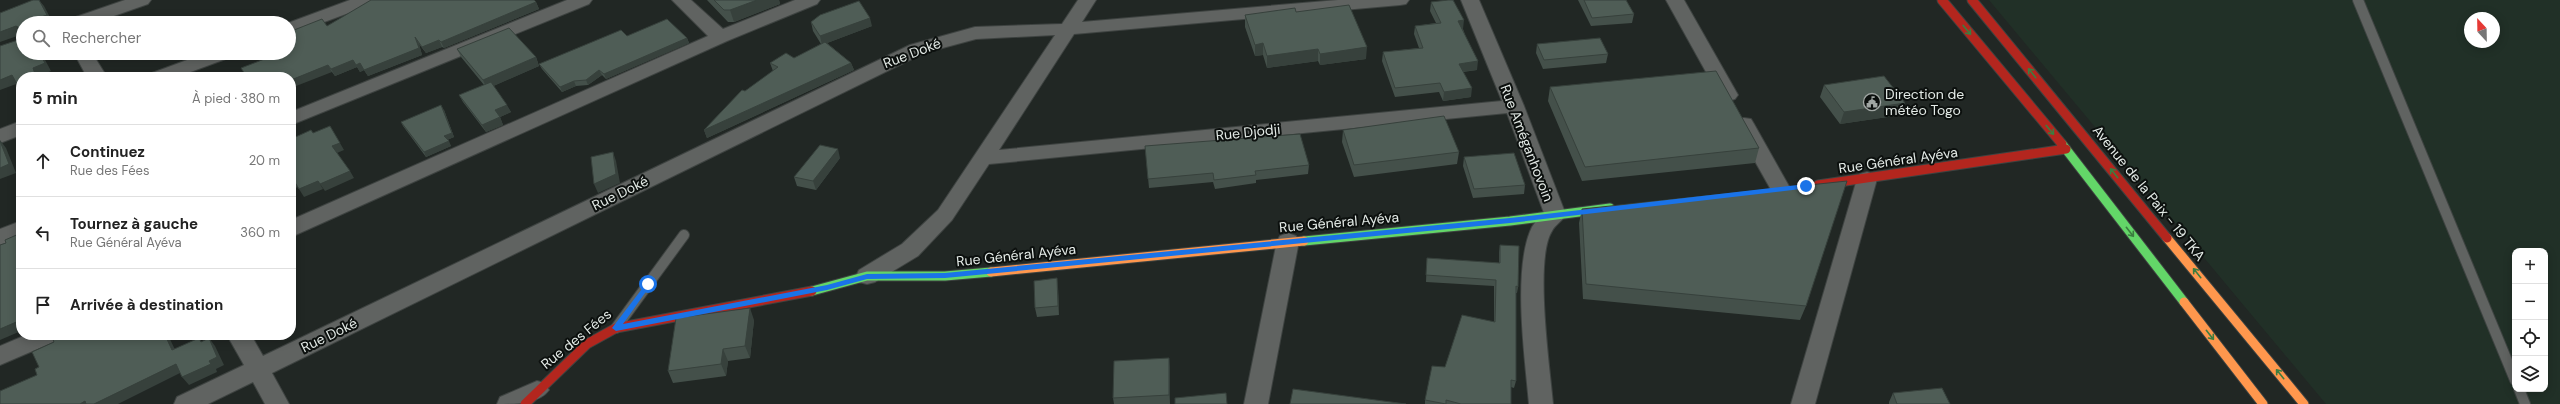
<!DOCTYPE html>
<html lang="fr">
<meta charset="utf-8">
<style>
body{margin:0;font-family:"DM Sans",sans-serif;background:#f6f6f6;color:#222}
.controls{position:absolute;right:12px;bottom:12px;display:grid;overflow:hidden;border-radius:8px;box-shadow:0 2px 10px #0003}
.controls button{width:36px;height:36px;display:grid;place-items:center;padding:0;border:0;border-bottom:1px solid #e0e0e0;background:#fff;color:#222;font:20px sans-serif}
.compass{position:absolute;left:2464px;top:12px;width:36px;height:36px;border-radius:50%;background:#fff;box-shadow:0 2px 10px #0003;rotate:338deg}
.stop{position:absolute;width:12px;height:12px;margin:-9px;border:3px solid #1a73e8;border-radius:50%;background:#fff}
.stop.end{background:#1a73e8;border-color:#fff;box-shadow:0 1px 4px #0008}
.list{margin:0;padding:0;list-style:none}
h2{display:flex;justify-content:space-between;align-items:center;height:52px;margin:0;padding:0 16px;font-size:17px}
h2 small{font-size:13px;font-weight:400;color:#767676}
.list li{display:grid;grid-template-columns:26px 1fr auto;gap:12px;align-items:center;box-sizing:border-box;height:72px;padding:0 16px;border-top:1px solid #e0e0e0}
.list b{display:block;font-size:15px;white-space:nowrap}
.list p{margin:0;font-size:13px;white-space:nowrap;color:#767676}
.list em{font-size:13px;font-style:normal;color:#767676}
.icon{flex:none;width:22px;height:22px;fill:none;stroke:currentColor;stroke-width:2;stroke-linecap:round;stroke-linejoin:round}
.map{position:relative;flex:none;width:2560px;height:404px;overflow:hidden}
.search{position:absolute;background:#fff;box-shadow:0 2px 10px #0003;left:16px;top:16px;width:280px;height:44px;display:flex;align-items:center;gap:10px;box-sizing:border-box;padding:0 14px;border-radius:22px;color:#767676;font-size:15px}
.panel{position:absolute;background:#fff;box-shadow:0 2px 10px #0003;left:16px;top:72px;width:280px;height:268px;border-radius:16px}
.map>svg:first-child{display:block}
</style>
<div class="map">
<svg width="2560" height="404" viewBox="0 0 2560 404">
<rect width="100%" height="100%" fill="#212724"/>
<path fill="#213027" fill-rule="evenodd" d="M1989 0H2560V404H2326ZM2470 18H2494V42H2470ZM2515 251H2545V389H2515Z"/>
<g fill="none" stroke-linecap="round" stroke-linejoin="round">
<g stroke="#3e4341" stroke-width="12">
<path id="lane" d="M2358 0 2515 380
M616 328 684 235
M2519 389 2525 404"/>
</g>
<g stroke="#3e4341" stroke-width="2">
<path id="street" d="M125 0H151L148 4 94 23H67L70 19Z
M350 0H376L373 4 289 35 288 23Z
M567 0H592L589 4 291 125V112Z
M672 0H691L723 29 795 0H820L817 4 727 41 291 237V220L708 36Z
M1078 0H1096L1082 22 1338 0H1409L1406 4 1400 5 1074 34 999 150 1502 101 1461 0H1479L1524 106 1566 215C1562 221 1555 225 1552 231 1534 259 1550 369 1553 404H1529C1525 358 1512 268 1532 227 1535 222 1539 218 1544 213L1507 113 989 164 952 220 918 256 875 282 867 284 859 282 856 276 859 270 902 244 938 210 1055 35 976 39 924 53 272 373 289 404H265L253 382 208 404H174L177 397 244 365 227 335H251L263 356 910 45 975 27 1062 24Z
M1666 0H1684L1738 95 1735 99 1728 101 1721 99Z
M74 53H92L107 77H87Z
M206 53H233L231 57 177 77H149L152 73Z
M1744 118 1751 119 1754 124 1790 188 1787 193 1780 195 1773 193 1770 188 1734 124 1737 119Z
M21 121V135L0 143V129Z
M1867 172 1874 174 1877 179 1815 404H1791L1857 179 1860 174Z
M21 221V237L0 245V229Z
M1288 233 1296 236 1299 241 1268 404H1244L1277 241 1280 236Z
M26 335H60L56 341 0 365V346Z
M537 381 545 383 549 390C539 404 515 404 497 404L500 397Z"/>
</g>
<g stroke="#3e4341" stroke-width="11">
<path id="fast" d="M2062 144 2184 302
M1304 241 1510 221 1610 208
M812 291 867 276H945L991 272"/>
</g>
<g stroke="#3e4341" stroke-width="11">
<path id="slow" d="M2167 238 2304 404
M991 272 1304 241
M2184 302 2263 404"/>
</g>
<g stroke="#3e4341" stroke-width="11">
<path id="jam" d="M1942 0 2062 144
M1972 0 2167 238
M1818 185 2066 149
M525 404 587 344 616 328 812 291"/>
</g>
<use href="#lane" stroke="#606361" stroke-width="10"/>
<use href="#street" fill="#606361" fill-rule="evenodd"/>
<use href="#fast" stroke="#63d668" stroke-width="9"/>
<use href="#slow" stroke="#ff974d" stroke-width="9"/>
<use href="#jam" stroke="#b3261e" stroke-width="9"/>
</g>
<path fill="#44504a" d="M707 0H779L780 4 734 22H728Z
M1578 0H1626L1634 14 1632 23 1591 26Z
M536 2 539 9 444 48 442 47 426 53 419 44 422 55 368 76 364 70 360 72 357 67 335 76 332 72 280 53 327 26Z
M1431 2 1463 29 1477 70 1463 72 1471 97 1443 101 1439 92 1395 97 1382 61 1383 52 1419 48 1414 34 1415 26 1436 23 1430 11Z
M1296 12 1366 59 1320 65 1318 61 1267 68 1263 55 1255 56 1245 27V15Z
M811 22 872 26 827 43 851 63 854 70 707 138 704 130 745 91 773 71 770 63 794 58 821 44 813 31Z
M627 36 687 38 689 43 606 79 602 75 588 85 576 86 562 92 542 69 539 64Z
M1537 44 1608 54 1606 63 1543 69 1536 53Z
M457 49 536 57 539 66 493 86 511 112 500 117 503 125 486 132 463 102 459 95 484 85 461 57Z
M1824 85 1901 115 1840 124 1820 97Z
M1550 87 1759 148 1755 163 1582 181 1548 101Z
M444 110 454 137 447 140 451 146 426 157 403 126 401 122Z
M1343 130 1459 152 1457 164 1354 177 1342 142Z
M1145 146 1309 165 1308 174 1256 180V183L1215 189 1213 182 1149 188Z
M1464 157 1525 185 1524 194 1473 198 1463 166Z
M840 158 816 190 797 186 794 177Z
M1582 209 1806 306 1800 320 1583 299 1579 223Z
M1500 245 1518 287 1517 293H1516V381L1514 388 1511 387V404H1425V400L1445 367 1494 322V286L1426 282 1427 258 1499 263V252Z
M1058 287 1059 315 1037 317 1035 308Z
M754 320 750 358 728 361 726 376 673 383 668 371Z
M1170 367V404H1114L1113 398Z
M1893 393 1950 404H1889V402Z"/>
<path fill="#37413c" d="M39 0 44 6 53 23H33L32 20Z
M757 0H779L780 4 734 22 730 10Z
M536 2 539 9 444 48 441 42Z
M870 18 872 26 822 45 820 36Z
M1464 20 1463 29 1457 30 1458 21Z
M16 26 23 34 0 42V32Z
M415 37 419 44 422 55 368 76 364 70Z
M687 38 689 43 606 79 604 74Z
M439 40 442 47 426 53 422 47Z
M1263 43V55L1255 56V45Z
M1367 47 1366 59 1320 65V54Z
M1318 49V61L1267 68V56Z
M39 53H47L48 54 43 56 51 71 39 76V77H36L33 68Z
M536 57 539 66 487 89 483 80Z
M353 60 357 67 335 76 331 69Z
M1478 61 1477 70 1458 72 1459 64Z
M360 63 364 70 360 72 356 65Z
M851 63 854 70 707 138 704 130Z
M328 65 332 72 291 88V80Z
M599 70 602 75 588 85 586 80Z
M12 75 19 83 0 90V80Z
M574 81 576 86 562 92 560 87Z
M1472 88 1471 97 1443 101 1444 92Z
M1905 103 1901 115 1840 124 1844 112Z
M441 105 444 110 454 137 447 140 444 136Z
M507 105 511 112 498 118 495 110Z
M500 117 503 125 486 132 482 125Z
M0 140 6 148 16 173 0 179Z
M449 141 451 146 426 157 424 152Z
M340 143 344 150 337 153 332 146Z
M838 149 840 158 816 190 813 181Z
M613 152 616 161 620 183 598 193 594 184Z
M350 171 354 178 325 191 320 184Z
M293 179 298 187 291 190V180Z
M318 181 323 189 304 197 299 189Z
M1057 278 1058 287 1059 315 1058 306Z
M750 308 754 320 750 358 745 346Z
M21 320V331L0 340V329Z
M165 335H168L179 358 172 350Z
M209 338 215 346 224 365 216 369 217 372 189 385 182 377 209 361Z
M723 349 728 361 726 376 721 364Z
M1169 358 1170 367V404L1169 395Z
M176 364 182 372 118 404H94Z
M85 401 88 404H80Z"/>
<path fill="#4f5d56" stroke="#37413c" d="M33 0H39L47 15 32 20 33 23H23V53H39L45 63 33 68 36 77H21V91L12 75 0 80V46L18 40V27L16 26 0 32V13Z
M371 0H534L536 2 441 42 439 40 422 47 415 37 419 48 364 70 360 63 356 65 353 60 331 69 328 65 291 80V77H247L241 68 280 53H289V32L322 19 327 26Z
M714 0H757L730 10H724Z
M1448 0H1453L1464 20 1458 21 1478 61 1459 64 1472 88 1444 92 1440 83 1395 88 1383 52 1423 48 1415 26 1441 23 1431 2Z
M1584 0H1626L1634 14 1592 18Z
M859 1 870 18 820 36 811 22 820 15Z
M1349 5 1367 47 1320 54 1318 49 1267 56 1263 43 1255 45 1245 15 1295 8 1296 12Z
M667 19 687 38 604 74 599 70 586 80 574 81 560 87 539 64 621 30 627 36Z
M509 28 536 57 483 80 457 49Z
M1600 38 1608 54 1544 60 1537 44Z
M825 42 851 63 704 130 742 90 745 91 778 67 770 63 786 53 794 58Z
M1716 71 1759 148 1585 167 1550 87Z
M1884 76 1905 103 1844 112 1824 85Z
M491 82 507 105 495 110 500 117 482 125 459 95Z
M441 105 452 133 444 136 449 141 424 152 401 122Z
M1444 116 1459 152 1354 165 1343 130Z
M330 126 340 143 332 146 350 171 320 184 318 181 299 189 293 179 291 180V139L311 130 313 133Z
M1300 134 1309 165 1255 171 1256 175 1214 180 1213 173 1148 179 1145 146Z
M0 141 9 164 0 168Z
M820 145 838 149 813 181 794 177Z
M613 152 616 174 594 184 591 157Z
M1514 153 1525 185 1474 189 1464 157Z
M1847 181 1806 306 1586 284 1582 209Z
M21 233V320L0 329V245L6 243 5 240Z
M1500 245 1519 246 1518 287 1516 286V381L1511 380V404H1461L1446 400V404L1425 400 1432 366 1445 367 1462 315 1495 322 1496 280 1426 275 1427 258 1500 263Z
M1057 278 1058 306 1035 308 1034 281Z
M750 308 745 346 723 349 721 364 668 371 676 318Z
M51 335H165L172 350 199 338 201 342 209 338 217 357 209 361 211 364 182 377 176 364 94 404H86L85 401 80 404H0V391L37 375 35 369 39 367 32 352 54 342Z
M1169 358V395L1113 398 1114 361Z
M1942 388 1950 404H1897L1893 393Z
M1293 389 1406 404H1290Z
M1226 393 1227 404H1175V398Z"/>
<defs><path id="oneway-shaft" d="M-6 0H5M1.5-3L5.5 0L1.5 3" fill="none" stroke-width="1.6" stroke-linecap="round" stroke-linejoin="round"/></defs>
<g stroke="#3c7d40">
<use href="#oneway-shaft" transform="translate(1967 30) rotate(50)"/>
<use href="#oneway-shaft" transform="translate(2032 73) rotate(-129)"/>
<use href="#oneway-shaft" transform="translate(2050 130) rotate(50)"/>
<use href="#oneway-shaft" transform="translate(2114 173) rotate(-129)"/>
<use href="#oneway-shaft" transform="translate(2130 232) rotate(52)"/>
<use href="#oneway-shaft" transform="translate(2197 273) rotate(-129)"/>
<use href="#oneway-shaft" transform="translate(2210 335) rotate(52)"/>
<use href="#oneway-shaft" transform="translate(2280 374) rotate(-129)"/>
</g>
<path fill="#1a73e8" d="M1806 184 1809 188 1510 223 945 278 867 279 827 290 616 331 612 328 648 281 650 286 623 324 827 285 867 274 945 273 1510 218Z"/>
<defs>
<g id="civic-ring" transform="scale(0.9)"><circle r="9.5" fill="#0c100e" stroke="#a0a6a3" stroke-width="1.5"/><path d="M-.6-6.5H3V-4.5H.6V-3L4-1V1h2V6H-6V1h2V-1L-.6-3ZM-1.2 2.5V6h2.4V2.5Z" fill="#a0a6a3"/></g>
</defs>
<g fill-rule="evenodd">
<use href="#civic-ring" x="1872" y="102"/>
</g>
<g text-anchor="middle" stroke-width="4" stroke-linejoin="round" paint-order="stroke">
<g font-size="14" fill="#e4ebe7" stroke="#0c100e">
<text transform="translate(912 53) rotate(-21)" y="5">Rue Doké</text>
<text transform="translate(1248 132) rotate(-6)" y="5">Rue Djodji</text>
<text transform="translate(1527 143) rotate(69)" y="5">Rue Améganhovoin</text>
<text transform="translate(1898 160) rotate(-8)" y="5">Rue Général Ayéva</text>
<text transform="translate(620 193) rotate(-26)" y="5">Rue Doké</text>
<text transform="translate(2149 193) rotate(51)" y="5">Avenue de la Paix - 19 TKA</text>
<text transform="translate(1339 222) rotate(-5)" y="5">Rue Général Ayéva</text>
<text transform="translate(1016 255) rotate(-6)" y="5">Rue Général Ayéva</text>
<text transform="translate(329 335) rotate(-26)" y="5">Rue Doké</text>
<text transform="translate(576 339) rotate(-39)" y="5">Rue des Fées</text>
</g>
<g font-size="14" fill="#e4ebe7" stroke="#0c100e" text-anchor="start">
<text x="1885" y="99">Direction de<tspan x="1885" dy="16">météo Togo</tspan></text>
</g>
</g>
</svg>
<div class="controls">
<button>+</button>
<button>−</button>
<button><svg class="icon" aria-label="locate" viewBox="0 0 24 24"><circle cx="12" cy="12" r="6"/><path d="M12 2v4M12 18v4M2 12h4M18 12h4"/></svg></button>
<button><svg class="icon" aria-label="layers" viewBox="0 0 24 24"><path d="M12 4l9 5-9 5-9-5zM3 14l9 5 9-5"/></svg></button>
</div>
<svg class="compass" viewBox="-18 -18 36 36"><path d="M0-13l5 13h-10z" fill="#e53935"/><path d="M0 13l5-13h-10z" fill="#767676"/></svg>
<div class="stop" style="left:648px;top:284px"></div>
<div class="stop end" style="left:1806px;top:186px"></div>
<div class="search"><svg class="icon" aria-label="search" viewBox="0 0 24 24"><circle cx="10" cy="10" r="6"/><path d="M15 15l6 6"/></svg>Rechercher</div>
<section class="panel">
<h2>5 min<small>À pied · 380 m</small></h2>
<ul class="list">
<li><svg class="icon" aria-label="ahead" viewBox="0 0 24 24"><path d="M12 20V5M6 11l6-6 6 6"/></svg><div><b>Continuez</b><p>Rue des Fées</p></div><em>20 m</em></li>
<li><svg class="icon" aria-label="left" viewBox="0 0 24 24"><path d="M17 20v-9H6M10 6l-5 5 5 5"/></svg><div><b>Tournez à gauche</b><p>Rue Général Ayéva</p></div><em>360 m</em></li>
<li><svg class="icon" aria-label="arrive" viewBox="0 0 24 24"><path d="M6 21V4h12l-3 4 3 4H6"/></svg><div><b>Arrivée à destination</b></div></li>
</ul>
</section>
</div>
